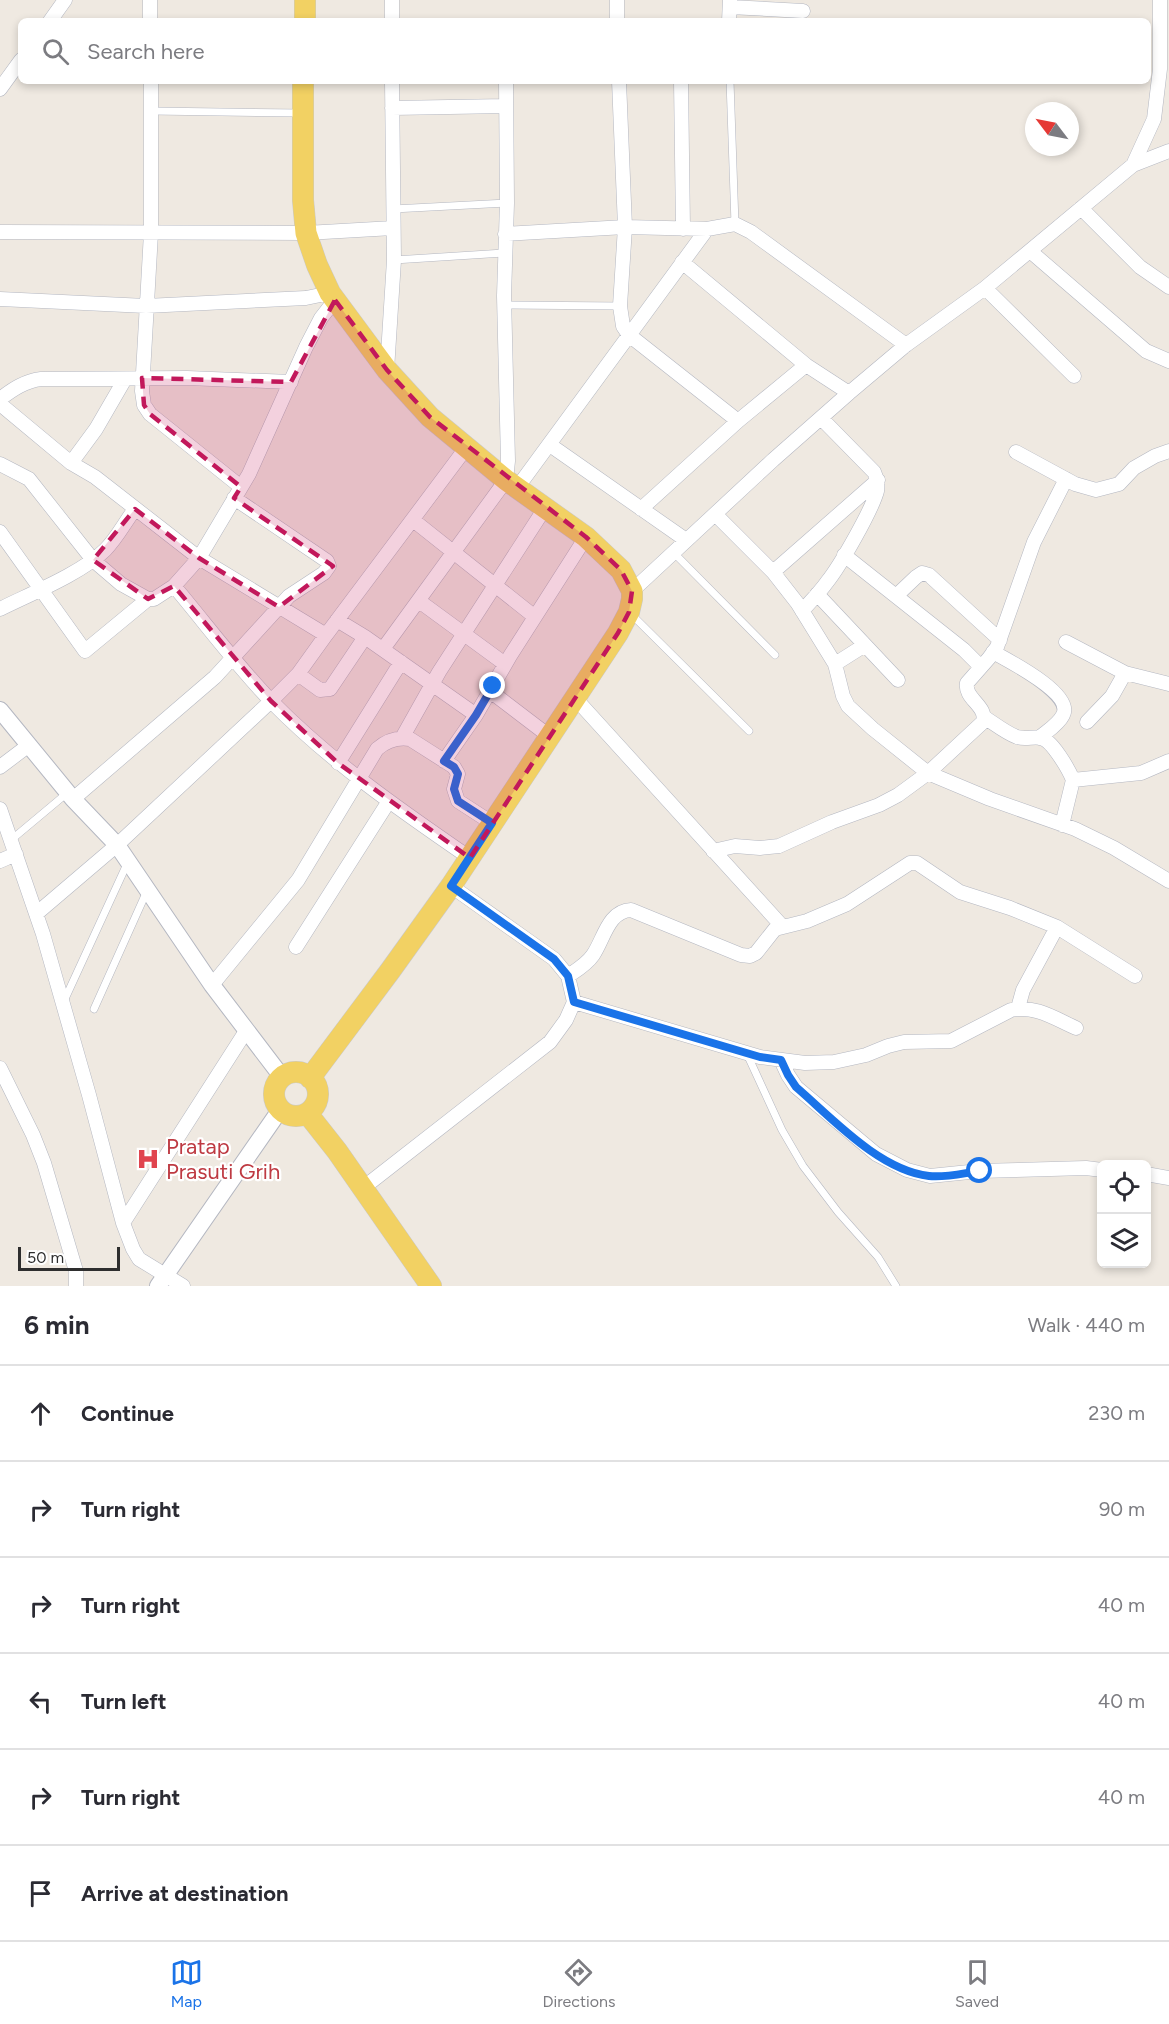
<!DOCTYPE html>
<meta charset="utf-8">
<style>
body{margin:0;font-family:Figtree,sans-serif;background:#f2f2f3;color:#2b2b33}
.controls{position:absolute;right:18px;bottom:18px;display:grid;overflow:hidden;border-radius:9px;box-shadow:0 3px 9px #0003}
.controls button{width:54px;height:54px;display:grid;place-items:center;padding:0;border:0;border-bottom:2px solid #e1e1e2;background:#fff;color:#2b2b33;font:30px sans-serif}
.compass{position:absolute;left:1025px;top:102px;width:54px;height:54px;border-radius:50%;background:#fff;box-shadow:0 3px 9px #0003;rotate:302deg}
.scale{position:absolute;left:18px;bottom:15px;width:102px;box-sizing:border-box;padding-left:6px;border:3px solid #2e2e2e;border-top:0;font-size:16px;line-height:21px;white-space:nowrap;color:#2e2e2e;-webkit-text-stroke:4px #fff;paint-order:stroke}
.stop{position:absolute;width:18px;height:18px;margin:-14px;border:4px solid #1a73e8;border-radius:50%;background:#fff}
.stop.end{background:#1a73e8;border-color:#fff;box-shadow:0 2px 6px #0008}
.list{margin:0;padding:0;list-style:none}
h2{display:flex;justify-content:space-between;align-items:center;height:78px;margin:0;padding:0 24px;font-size:26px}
h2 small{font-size:20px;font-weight:400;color:#7c7c81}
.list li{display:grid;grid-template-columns:39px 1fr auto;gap:18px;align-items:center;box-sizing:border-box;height:96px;padding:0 24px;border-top:2px solid #e1e1e2}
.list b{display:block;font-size:22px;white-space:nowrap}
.list em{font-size:20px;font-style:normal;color:#7c7c81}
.icon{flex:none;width:33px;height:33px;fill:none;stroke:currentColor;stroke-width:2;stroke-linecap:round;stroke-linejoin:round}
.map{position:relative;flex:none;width:1169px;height:1286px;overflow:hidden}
.search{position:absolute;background:#fff;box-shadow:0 3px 9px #0003;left:18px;right:18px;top:18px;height:66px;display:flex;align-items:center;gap:15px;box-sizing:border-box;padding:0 21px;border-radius:9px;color:#7c7c81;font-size:22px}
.sheet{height:654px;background:#fff}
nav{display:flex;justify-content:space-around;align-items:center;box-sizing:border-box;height:84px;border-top:2px solid #e1e1e2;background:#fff;font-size:16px;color:#7c7c81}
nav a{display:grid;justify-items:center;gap:3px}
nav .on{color:#1a73e8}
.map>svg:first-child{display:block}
</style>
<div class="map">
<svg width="1169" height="1286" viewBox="0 0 1169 1286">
<rect width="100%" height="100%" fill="#efe9e1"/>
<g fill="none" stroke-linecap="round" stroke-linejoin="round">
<g stroke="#b4b7c1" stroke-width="8">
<path id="service" d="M730 81 735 224
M152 111 300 113
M393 209 507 203
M394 260 504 253
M504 305 620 306
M674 553 775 655
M631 614 749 731
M11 840 66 794
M64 1001 127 864
M94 1009 147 891
M747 1054 782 1130 803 1166 838 1212 878 1257 896 1286"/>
</g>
<g stroke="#b4b7c1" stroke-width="15">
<path id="minor" d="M150 0V21
M392 0V21
M730 7 803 11
M50 21 65 0
M617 21V0
M729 21 730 0
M151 81V233L142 391 144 405 150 414 241 487
M619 81 625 227 620 306 623 326 629 335 738 421
M681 81 683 229
M0 89 21 60
M392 108 506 106
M1133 165 1154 119 1160 69V0
M1081 208 1140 267 1169 287
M0 232 306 233 393 228
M505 234 625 227 707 229 735 224 751 232 906 345
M1030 251 1146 351 1169 361
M682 262 806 365 849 393
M985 288 1074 376
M0 299 146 306 306 298 330 293
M387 370 394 260 392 81
M0 399C13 389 25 381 41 379L187 378 291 382
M0 404 71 463 95 477 199 558 326 635 466 448
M550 445 686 540
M1016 452 1075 484 1096 490 1119 484 1134 468 1155 456 1169 451
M71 463 96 429 125 379
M0 464 29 479 93 560 121 584 148 599H154L174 586 199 558 249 474 306 347 321 318 335 300
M517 488 707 229
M641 509 738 421 806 365
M715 514 773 572 798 604 835 664 843 696 848 706 873 729 928 773 990 799 1075 829 1114 848 1169 881
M413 520 535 617
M0 532 85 651 148 599
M844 555 964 650 981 667
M773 572 878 480
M174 586C206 624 237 666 272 702 331 762 400 810 470 858
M632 591 773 460 849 393 906 345 985 288 1133 165 1169 151
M817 594 898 680
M896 596 916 577 922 573 929 575 1000 640
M419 601 505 664
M0 609C30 594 82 573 105 550 117 538 125 522 135 509
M802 611C811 601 820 592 827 582 840 566 872 510 877 491 878 483 877 479 874 472L821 418
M337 620 365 637 476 715
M1066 642 1125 673 1169 684
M383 649 506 480 508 461 504 296 507 203 506 81
M993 652C1009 661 1074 694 1063 715 1058 725 1047 731 1039 738
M835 664 865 645
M298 674 320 690 330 689 365 637
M490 691 549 736
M575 698 782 926
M984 717C995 724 1006 733 1017 737 1026 740 1033 736 1041 738 1052 740 1069 770 1073 780L1062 825
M1087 722 1112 696 1125 673
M402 738 439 672 545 508
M444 761 476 715 510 656 586 537
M338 763 401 662
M0 767 29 745
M1073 780 1141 773 1169 761
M73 799 215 677 289 596 324 573 329 566 327 561 234 498
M0 809 43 934 89 1095 123 1223 133 1249 139 1259 183 1286
M713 851 735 846 760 848 779 846 832 822 879 805 898 795 928 773 983 722C988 706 964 699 967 683L989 658 997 647 1034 542 1066 479
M0 861 16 854
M36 914 117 845 271 701 298 674 326 635
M296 947 389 801
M568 976C577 970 587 964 593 955 604 939 608 911 631 910L741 955 750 956 756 953 775 929 807 921 847 904 910 863H917L960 892 1010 908 1057 927 1135 976
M212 985 298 880 377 749C387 740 397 737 410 739L454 767 458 774 454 789 458 801 492 823
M574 1002 760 1057 805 1063 834 1062 866 1055 888 1046 904 1042 951 1041 1011 1010C1035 1005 1054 1018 1076 1028
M1018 1008 1023 990 1057 927
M781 1060 788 1075 796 1087 876 1154 907 1170 930 1176 979 1171 1086 1168 1102 1170
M0 1068 33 1135 44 1163 76 1271V1286
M1146 1174 1169 1178
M363 1188 550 1042 566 1020 574 1002 568 976 554 959 451 886
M123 1223 246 1031"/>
</g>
<g stroke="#b4b7c1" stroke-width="18">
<path id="tertiary" d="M0 710 73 799 117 845 212 985 282 1077
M158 1286 280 1110"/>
</g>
<g stroke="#c9c9c9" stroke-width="22">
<path id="primary" d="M305 21V0
M303 81V200L306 233 317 265 330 293 387 370 430 417 506 480 586 537 621 570 632 591V599L629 612 618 633 451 886 390 971 310 1078
M274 1094a22 22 0 1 1 44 0a22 22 0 1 1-44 0Z
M307 1113 337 1151 431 1286"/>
</g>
<use href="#service" stroke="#fff" stroke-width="7"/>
<use href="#minor" stroke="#fff" stroke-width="14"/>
<use href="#tertiary" stroke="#fff" stroke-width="16"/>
<use href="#primary" stroke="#f2d163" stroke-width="21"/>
</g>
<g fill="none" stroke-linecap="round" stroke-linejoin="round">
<path stroke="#1a73e8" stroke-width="8" d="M493 686 476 715 444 761 454 767 458 774 454 789 458 801 492 823 451 886 554 959 568 976 574 1002 760 1057 781 1060 788 1075 796 1087C832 1118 879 1170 929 1176 945 1178 964 1173 980 1171"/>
</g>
<path fill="#c2185b" fill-opacity="0.2" stroke="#c2185b" stroke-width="4.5" stroke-dasharray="12 8" stroke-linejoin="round" d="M335 300 387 370 430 417 586 537 621 570 632 591 629 612 618 633 470 858 338 763 271 701 174 586 148 599 93 560 135 509 199 558 279 607 333 566 234 498 241 487 150 414 144 405 142 378 291 382Z"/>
<defs>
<g id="hospital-bare" transform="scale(1.8)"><path d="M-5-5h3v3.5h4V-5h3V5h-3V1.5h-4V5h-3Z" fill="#e0444e" stroke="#fff" stroke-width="2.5" paint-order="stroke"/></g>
</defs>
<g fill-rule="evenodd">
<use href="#hospital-bare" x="148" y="1159"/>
</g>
<g text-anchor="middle" stroke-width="4.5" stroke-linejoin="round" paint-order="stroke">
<g font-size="22" fill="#be3a42" stroke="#fff" text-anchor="start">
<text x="166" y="1154">Pratap<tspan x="166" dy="25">Prasuti Grih</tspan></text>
</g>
</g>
</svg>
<div class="controls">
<button><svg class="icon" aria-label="locate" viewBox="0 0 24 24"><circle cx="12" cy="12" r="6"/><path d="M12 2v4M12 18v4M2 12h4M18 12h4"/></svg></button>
<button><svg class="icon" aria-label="layers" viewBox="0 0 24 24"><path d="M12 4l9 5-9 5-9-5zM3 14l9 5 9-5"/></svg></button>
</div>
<svg class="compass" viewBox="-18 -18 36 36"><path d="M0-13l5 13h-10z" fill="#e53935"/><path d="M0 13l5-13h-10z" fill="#7c7c81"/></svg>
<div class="scale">50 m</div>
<div class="stop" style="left:980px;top:1171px"></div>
<div class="stop end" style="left:493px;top:686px"></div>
<div class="search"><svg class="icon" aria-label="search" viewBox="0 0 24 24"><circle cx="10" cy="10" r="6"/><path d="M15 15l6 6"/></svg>Search here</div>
</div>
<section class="sheet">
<h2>6 min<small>Walk · 440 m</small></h2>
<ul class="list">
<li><svg class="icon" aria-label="ahead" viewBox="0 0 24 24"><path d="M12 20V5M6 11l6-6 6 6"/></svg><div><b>Continue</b></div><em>230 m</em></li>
<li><svg class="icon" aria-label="right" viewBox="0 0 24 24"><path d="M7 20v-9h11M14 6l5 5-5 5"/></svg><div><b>Turn right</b></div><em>90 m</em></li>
<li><svg class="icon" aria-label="right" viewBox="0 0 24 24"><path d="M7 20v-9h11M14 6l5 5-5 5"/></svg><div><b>Turn right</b></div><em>40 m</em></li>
<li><svg class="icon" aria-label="left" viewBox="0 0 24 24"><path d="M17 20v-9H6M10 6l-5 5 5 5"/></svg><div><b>Turn left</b></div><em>40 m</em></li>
<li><svg class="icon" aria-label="right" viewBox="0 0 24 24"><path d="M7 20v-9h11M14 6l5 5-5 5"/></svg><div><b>Turn right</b></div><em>40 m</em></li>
<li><svg class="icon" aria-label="arrive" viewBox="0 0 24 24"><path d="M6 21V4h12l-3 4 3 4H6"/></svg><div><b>Arrive at destination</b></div></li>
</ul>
</section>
<nav>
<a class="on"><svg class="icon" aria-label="map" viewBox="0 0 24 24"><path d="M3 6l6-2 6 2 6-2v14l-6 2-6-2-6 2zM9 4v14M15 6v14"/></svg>Map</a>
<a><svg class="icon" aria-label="directions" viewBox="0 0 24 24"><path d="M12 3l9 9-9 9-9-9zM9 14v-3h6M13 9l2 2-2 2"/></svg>Directions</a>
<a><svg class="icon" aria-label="saved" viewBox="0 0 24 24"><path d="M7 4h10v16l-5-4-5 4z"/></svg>Saved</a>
</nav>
